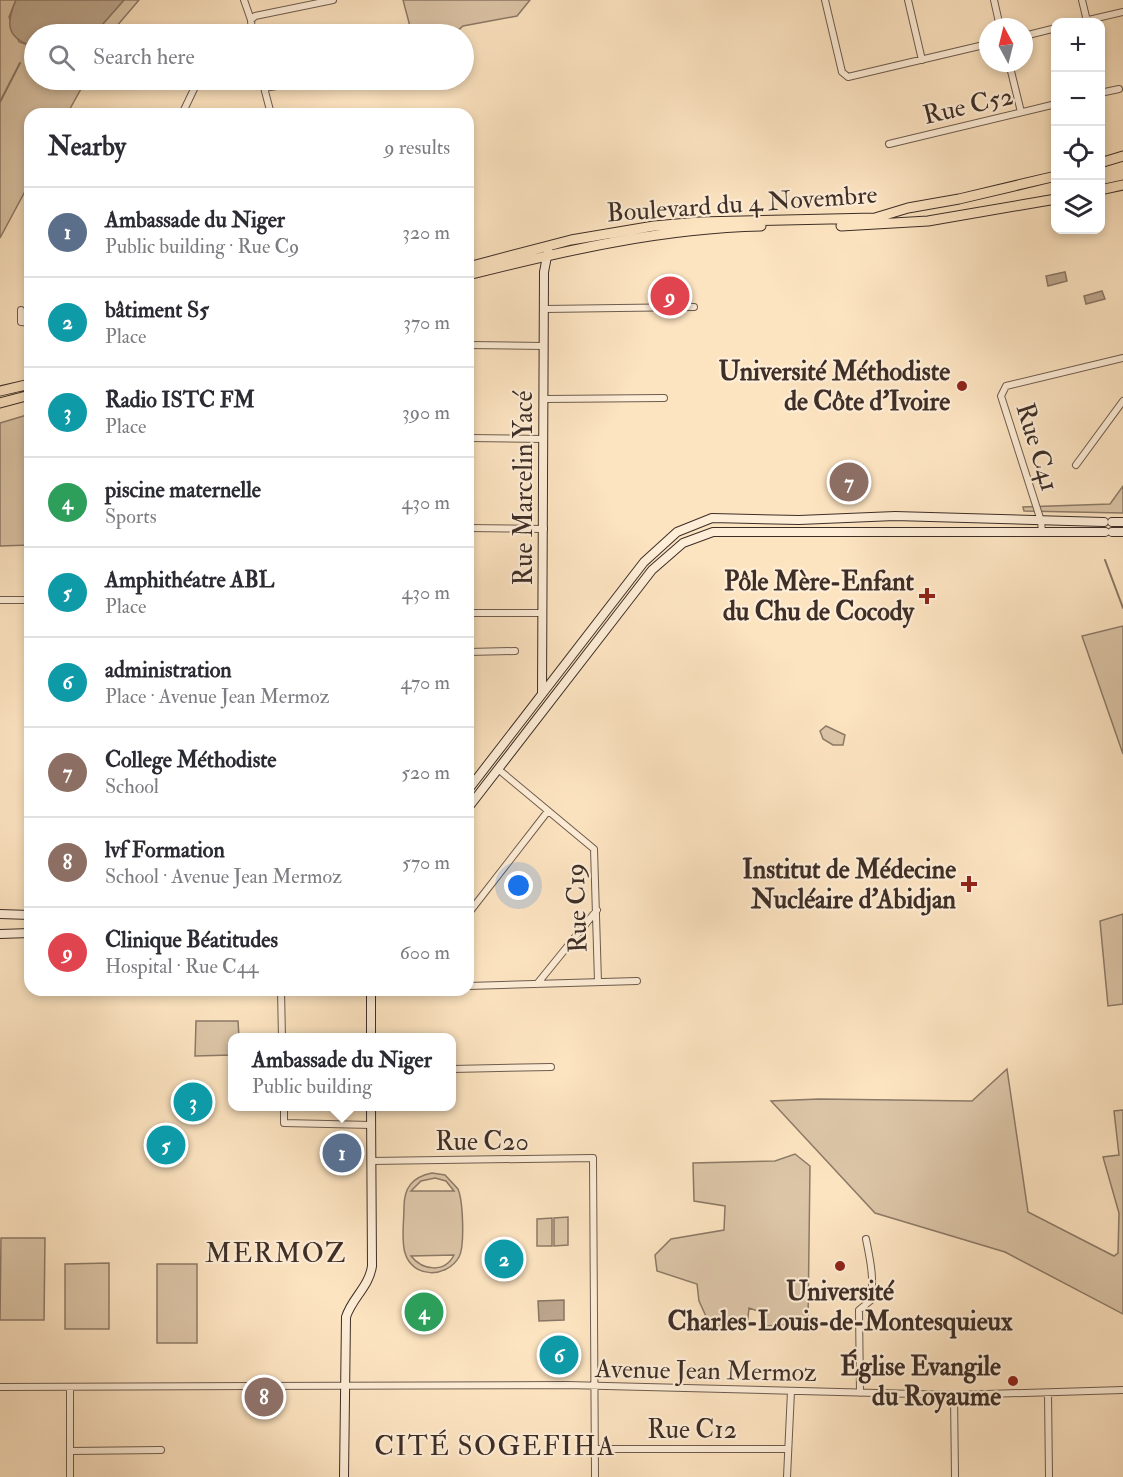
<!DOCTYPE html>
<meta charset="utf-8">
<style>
body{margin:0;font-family:"IM FELL Double Pica",serif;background:#f2f2f3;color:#2b2b33}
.controls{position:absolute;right:18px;top:18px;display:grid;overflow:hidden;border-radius:12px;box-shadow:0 3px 9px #0003}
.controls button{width:54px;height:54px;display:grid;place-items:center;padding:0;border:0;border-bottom:2px solid #e1e1e2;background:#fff;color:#2b2b33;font:30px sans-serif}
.compass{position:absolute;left:979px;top:18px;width:54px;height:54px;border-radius:50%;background:#fff;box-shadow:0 3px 9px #0003;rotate:353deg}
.you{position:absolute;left:519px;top:886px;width:21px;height:21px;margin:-15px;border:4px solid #fff;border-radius:50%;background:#1a73e8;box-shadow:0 0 0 9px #1a73e833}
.badge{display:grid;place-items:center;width:39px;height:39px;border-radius:50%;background:#8f2418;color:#fff;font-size:20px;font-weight:700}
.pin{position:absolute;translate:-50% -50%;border:3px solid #fff;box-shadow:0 2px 6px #0006}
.popup{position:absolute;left:228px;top:1033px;width:228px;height:78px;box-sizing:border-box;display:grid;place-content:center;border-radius:12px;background:#fff;filter:drop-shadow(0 2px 4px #0005);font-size:20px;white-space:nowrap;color:#7c7c81}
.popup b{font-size:22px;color:#2b2b33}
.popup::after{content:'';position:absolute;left:50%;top:100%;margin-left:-12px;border:12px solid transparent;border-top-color:#fff}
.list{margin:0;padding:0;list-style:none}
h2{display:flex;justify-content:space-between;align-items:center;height:78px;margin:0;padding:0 24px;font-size:26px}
h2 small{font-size:20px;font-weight:400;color:#7c7c81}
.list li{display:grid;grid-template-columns:39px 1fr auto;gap:18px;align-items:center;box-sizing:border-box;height:90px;padding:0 24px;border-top:2px solid #e1e1e2}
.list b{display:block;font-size:22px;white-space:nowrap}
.list p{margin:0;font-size:20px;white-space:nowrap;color:#7c7c81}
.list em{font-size:20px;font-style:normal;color:#7c7c81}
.icon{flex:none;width:33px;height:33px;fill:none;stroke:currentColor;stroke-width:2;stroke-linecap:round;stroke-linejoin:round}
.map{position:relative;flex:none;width:1123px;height:1477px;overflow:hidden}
.search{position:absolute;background:#fff;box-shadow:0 3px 9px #0003;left:24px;top:24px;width:450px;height:66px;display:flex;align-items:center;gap:15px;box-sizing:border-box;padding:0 21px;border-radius:33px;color:#7c7c81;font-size:22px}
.panel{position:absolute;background:#fff;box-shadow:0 3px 9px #0003;left:24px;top:108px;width:450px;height:888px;border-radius:18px}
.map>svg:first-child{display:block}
</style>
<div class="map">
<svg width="1123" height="1477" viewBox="0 0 1123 1477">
<rect width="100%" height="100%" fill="#fde4c1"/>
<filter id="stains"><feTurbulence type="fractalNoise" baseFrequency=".00333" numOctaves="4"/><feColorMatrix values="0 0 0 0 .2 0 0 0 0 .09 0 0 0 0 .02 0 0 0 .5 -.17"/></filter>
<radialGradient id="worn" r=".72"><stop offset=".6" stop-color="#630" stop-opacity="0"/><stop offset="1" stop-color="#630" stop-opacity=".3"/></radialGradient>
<path fill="#dcc5a7" stroke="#8c7a67" stroke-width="1.5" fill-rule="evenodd" d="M0 0H16L9 17 19 42 34 47V80H86L67 114H30V182L0 238Z
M124 0H139L110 34H94Z
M403 0H530L517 16 463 26 454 34H412Z
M30 414V545L0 546V423Z
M1123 486V513L1024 511 1023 507 1110 504Z
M1123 626V754L1082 636Z
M826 726 845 735 843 745H833L823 739 820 731Z
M1123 914V1004L1108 1006 1100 921Z
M196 1021H238L239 1037 232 1038V1055L195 1056Z
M1007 1069 1028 1212 1114 1256 1118 1253 1119 1213 1103 1157 1119 1155 1114 1111 1123 1110V1314L1005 1252 875 1213 771 1101 819 1099 972 1101Z
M795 1154 810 1166 808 1323 767 1326 761 1312 749 1308 747 1327 710 1325 699 1301 697 1284 657 1271 655 1255 671 1239 724 1230 725 1206 694 1201 693 1163 775 1161Z
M432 1173 445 1175 458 1189C463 1201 465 1246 459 1257 447 1278 413 1279 405 1253 401 1240 404 1222 404 1207 404 1188 412 1177 432 1173ZM435 1178 446 1181 454 1191H411L421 1181ZM454 1255C445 1273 423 1271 411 1256Z
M568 1217V1245L554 1246V1218Z
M552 1218V1246H537V1219Z
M1 1238H45L44 1320H0Z
M109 1263V1329H65V1264Z
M157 1264H197V1343H157Z"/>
<path fill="#bca68d" stroke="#897664" stroke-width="1.5" d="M16 0H124L94 34H34V47C7 38 5 25 16 0Z
M1065 272 1067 281 1048 286 1046 276Z
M1102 291 1105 299 1086 304 1084 296Z
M564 1300V1320L539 1321 538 1301Z
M437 1306 439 1313 436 1316 430 1311 426 1317 420 1313 423 1307 430 1309Z"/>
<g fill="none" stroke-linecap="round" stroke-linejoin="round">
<path stroke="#897664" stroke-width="2" d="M0 102 20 63
M1105 560 1123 608"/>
<g stroke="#6d5c4e" stroke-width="8">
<path id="street" d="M244 0 251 20 252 34
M825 0 842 72 848 77 988 44
M908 0 922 60
M994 0 1000 27
M1082 0 1087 21
M251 20 255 16 333 0
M1080 22 1123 12
M1024 36 1056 28
M1009 63 1021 112
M262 80 271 114
M264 88 314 80
M1100 93 1119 89
M182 114 194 89 195 80
M889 144 1056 104
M544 309 694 307
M21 310V322L30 323
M468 345 544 346
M544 399 664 398
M468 438 544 439
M1076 465 1123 401
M468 528 544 529
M1042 532 1041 521 1001 396 1006 386 1123 358
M0 600H30
M468 613H543
M468 652 515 651
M468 670V749
M498 769 594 849 598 982
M468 914 548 811
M537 984 597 910
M468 986 637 981
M281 990 282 1038
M452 1069 551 1067
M284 1106V1123L371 1125
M371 1161 593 1158 595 1477
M0 1387 567 1385 954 1395 1123 1390
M70 1387V1477
M860 1393 859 1310 870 1301C875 1281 870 1259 866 1239
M1048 1393 1049 1477
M954 1395 955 1477
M596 1449H788
M70 1451 161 1450
M787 1477 791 1391"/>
</g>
<g stroke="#3d2e27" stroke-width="10">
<path id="secondary" d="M1112 522H1123
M1112 532H1123
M542 693 544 272 548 251
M468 790 644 562 677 532 712 518 799 520 895 516 1104 522
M468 808 652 570 683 543 713 532H1105
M0 914 30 915
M0 934 30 933
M371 1038V990
M344 1477 346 1317C352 1298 369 1287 372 1266L371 1106"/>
</g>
<g stroke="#3d2e27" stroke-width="11">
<path id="primary" d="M1100 163 1123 156
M1100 190 1123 185
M841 226 928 221 1056 199
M468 267 571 240 654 226 699 222 875 218 908 208 959 199 1056 176
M468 275C563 251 662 228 761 226
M0 391 30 384
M0 403 30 395"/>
</g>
<use href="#street" stroke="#feedd7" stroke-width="6"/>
<use href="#secondary" stroke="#feedd7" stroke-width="8"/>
<use href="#primary" stroke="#fde4c1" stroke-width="9"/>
</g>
<g fill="#8f2418" stroke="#feedd7" stroke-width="2">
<circle cx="962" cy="386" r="6"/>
<path d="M924 587h6v6h6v6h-6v6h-6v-6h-6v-6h6z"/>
<path d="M966 875h6v6h6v6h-6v6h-6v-6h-6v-6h6z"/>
<circle cx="840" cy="1266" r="6"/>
<circle cx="1013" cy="1381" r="6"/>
</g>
<g text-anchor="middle" stroke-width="4.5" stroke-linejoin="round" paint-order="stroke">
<g font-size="26" fill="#3d2e27" stroke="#feedd7">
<text transform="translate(968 105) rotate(-13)" y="9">Rue C52</text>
<text transform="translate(742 203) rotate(-4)" y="9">Boulevard du 4 Novembre</text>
<text transform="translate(1038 447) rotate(73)" y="9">Rue C41</text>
<text transform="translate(523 488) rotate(-90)" y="9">Rue Marcelin Yacé</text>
<text transform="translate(576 908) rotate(-92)" y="9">Rue C19</text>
<text x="482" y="1150">Rue C20</text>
<text transform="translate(706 1370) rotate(1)" y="9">Avenue Jean Mermoz</text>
<text x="692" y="1438">Rue C12</text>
</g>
<g font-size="26" font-weight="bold" fill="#3d2e27" stroke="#feedd7" text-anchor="end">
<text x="950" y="380">Université Méthodiste<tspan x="950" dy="30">de Côte d'Ivoire</tspan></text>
<text x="914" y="590">Pôle Mère-Enfant<tspan x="914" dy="30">du Chu de Cocody</tspan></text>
<text x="956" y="878">Institut de Médecine<tspan x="956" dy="30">Nucléaire d'Abidjan</tspan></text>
<text x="840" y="1300" text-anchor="middle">Université<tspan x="840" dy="30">Charles-Louis-de-Montesquieux</tspan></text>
<text x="1001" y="1375">Église Evangile<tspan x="1001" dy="30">du Royaume</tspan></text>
</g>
<g font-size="27" letter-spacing="1.5" fill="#3d2e27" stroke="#feedd7">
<text x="276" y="1262">MERMOZ</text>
<text x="495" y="1455">CITÉ SOGEFIHA</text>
</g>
</g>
<rect width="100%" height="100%" filter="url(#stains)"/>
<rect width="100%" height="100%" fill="url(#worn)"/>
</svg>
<div class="controls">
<button>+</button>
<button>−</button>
<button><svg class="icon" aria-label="locate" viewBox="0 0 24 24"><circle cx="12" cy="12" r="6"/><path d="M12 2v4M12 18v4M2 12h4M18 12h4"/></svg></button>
<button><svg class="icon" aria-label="layers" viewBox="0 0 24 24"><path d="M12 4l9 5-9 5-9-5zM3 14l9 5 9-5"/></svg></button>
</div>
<svg class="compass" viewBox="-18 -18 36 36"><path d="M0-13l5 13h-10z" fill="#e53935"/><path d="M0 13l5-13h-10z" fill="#7c7c81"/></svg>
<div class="you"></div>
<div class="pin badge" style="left:342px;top:1153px;background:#5c6f8a">1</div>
<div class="popup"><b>Ambassade du Niger</b>Public building</div>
<div class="pin badge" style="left:504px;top:1259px;background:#0f9aa8">2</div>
<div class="pin badge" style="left:193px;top:1102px;background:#0f9aa8">3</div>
<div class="pin badge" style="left:424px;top:1312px;background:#2e9e5b">4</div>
<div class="pin badge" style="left:166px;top:1145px;background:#0f9aa8">5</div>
<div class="pin badge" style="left:559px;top:1355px;background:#0f9aa8">6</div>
<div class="pin badge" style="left:849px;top:482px;background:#8d6e63">7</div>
<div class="pin badge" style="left:264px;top:1397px;background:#8d6e63">8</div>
<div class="pin badge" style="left:670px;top:296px;background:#e0444e">9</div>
<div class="search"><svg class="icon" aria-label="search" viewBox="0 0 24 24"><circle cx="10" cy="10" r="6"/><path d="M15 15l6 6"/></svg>Search here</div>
<section class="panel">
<h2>Nearby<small>9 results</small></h2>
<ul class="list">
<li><span class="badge" style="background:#5c6f8a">1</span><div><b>Ambassade du Niger</b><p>Public building · Rue C9</p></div><em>320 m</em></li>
<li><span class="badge" style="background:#0f9aa8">2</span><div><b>bâtiment S5</b><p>Place</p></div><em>370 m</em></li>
<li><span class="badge" style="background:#0f9aa8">3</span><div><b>Radio ISTC FM</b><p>Place</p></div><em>390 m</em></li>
<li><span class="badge" style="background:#2e9e5b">4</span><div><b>piscine maternelle</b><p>Sports</p></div><em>430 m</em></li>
<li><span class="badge" style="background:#0f9aa8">5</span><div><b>Amphithéatre ABL</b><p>Place</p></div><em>430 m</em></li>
<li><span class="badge" style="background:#0f9aa8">6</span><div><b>administration</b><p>Place · Avenue Jean Mermoz</p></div><em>470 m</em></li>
<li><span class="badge" style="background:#8d6e63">7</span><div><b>College Méthodiste</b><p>School</p></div><em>520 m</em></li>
<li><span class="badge" style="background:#8d6e63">8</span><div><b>lvf Formation</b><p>School · Avenue Jean Mermoz</p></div><em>570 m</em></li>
<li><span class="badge" style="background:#e0444e">9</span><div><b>Clinique Béatitudes</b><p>Hospital · Rue C44</p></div><em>600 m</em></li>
</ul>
</section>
</div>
